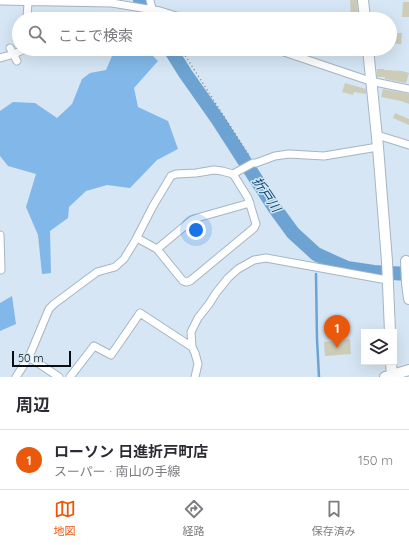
<!DOCTYPE html>
<html lang="ja">
<meta charset="utf-8">
<style>
body{margin:0;font-family:Quicksand,"Noto Sans JP",sans-serif;background:#f2f2f3;color:#2b2b33}
.controls{position:absolute;right:12px;bottom:12px;display:grid;overflow:hidden;border-radius:0px;box-shadow:0 4px 16px #0002}
.controls button{width:36px;height:36px;display:grid;place-items:center;padding:0;border:0;border-bottom:1px solid #e1e1e2;background:#fff;color:#2b2b33;font:20px sans-serif}
.scale{position:absolute;left:12px;bottom:10px;width:59px;box-sizing:border-box;padding-left:4px;border:2px solid #090e13;border-top:0;font-size:11px;line-height:14px;white-space:nowrap;color:#090e13;-webkit-text-stroke:3px #d6e6f4;paint-order:stroke}
.you{position:absolute;left:196px;top:230px;width:14px;height:14px;margin:-10px;border:3px solid #fff;border-radius:50%;background:#1a73e8;box-shadow:0 0 0 6px #1a73e833}
.badge{display:grid;place-items:center;width:26px;height:26px;border-radius:50%;background:#ea580c;color:#fff;font-size:13px;font-weight:700}
.pin{position:absolute;translate:-50% -33px;filter:drop-shadow(0 1px 2px #0008)}
.pin::after{content:'';position:absolute;top:21px;width:14px;height:12px;background:inherit;clip-path:polygon(0 0,100% 0,50% 100%)}
.list{margin:0;padding:0;list-style:none}
h2{display:flex;justify-content:space-between;align-items:center;height:52px;margin:0;padding:0 16px;font-size:17px}
h2 small{font-size:13px;font-weight:400;color:#7c7c81}
.list li{display:grid;grid-template-columns:26px 1fr auto;gap:12px;align-items:center;box-sizing:border-box;height:60px;padding:0 16px;border-top:1px solid #e1e1e2}
.list b{display:block;font-size:15px;white-space:nowrap}
.list p{margin:0;font-size:13px;white-space:nowrap;color:#7c7c81}
.list em{font-size:13px;font-style:normal;color:#7c7c81}
.icon{flex:none;width:22px;height:22px;fill:none;stroke:currentColor;stroke-width:2;stroke-linecap:round;stroke-linejoin:round}
.map{position:relative;flex:none;width:409px;height:377px;overflow:hidden}
.search{position:absolute;background:#fff;box-shadow:0 4px 16px #0002;left:12px;right:12px;top:12px;height:44px;display:flex;align-items:center;gap:10px;box-sizing:border-box;padding:0 14px;border-radius:22px;color:#7c7c81;font-size:15px}
.sheet{height:112px;background:#fff}
nav{display:flex;justify-content:space-around;align-items:center;box-sizing:border-box;height:56px;border-top:1px solid #e1e1e2;background:#fff;font-size:11px;color:#7c7c81}
nav a{display:grid;justify-items:center;gap:2px}
nav .on{color:#ea580c}
.map>svg:first-child{display:block}
</style>
<div class="map">
<svg width="409" height="377" viewBox="0 0 409 377">
<rect width="100%" height="100%" fill="#d6e6f4"/>
<path fill="#81b8e9" d="M115 49H146L158 61 134 88 138 107 168 121 178 149 157 160 130 188 107 185 86 191 69 207 68 218 50 231 51 273 42 274 38 235 26 207 36 174 8 166 0 156V111L13 102 35 103 57 118 72 104 82 79 90 73 106 70Z
M12 296 16 324 0 331V303Z"/>
<g fill="none" stroke-linecap="round" stroke-linejoin="round">
<path stroke="#6ca3d2" stroke-width="2.5" d="M316 254V261
M316 274 317 339 319 377"/>
<path stroke="#6ca3d2" stroke-width="14" d="M140 0 151 19
M170 49 185 73 218 120 274 207 293 233 316 254 347 268 374 272 409 274"/>
</g>
<path fill="#ccccb9" d="M350 0H357L358 19H351Z
M403 2H409V17H402Z
M390 33H402L401 44 390 43Z
M377 69H384V70L402 71 409 73 406 83 385 79V77H377Z
M345 83 366 89V94L354 92 353 95 342 92Z
M383 89 409 94V104L401 101 381 97Z
M395 113 409 119V125L393 118Z
M350 339 351 354 325 356 324 342Z"/>
<g fill="none" stroke-linecap="round" stroke-linejoin="round">
<g stroke="#a6b5c3" stroke-width="9">
<path id="street" d="M150 0 152 9
M0 1 112 3 160 11 186 19
M27 19 28 2
M10 48 17 61
M275 49 370 81 409 89
M0 58 14 54 25 49
M377 135 409 145
M0 235 1 270H0
M137 238 157 249 183 281 186 282 190 281 254 228 256 224 248 198 235 177 233 174
M157 249 192 220 197 218 250 203
M29 357 59 377
M16 377 29 357 49 309 54 304 97 272 115 267 124 259 135 241 153 206 171 176 176 174 196 173 214 170 222 171 233 174 253 163H256L275 156 289 154 324 156 378 147
M70 377 94 346 111 355 140 313 192 347
M195 377 198 364 195 353 192 347 191 332 198 318 209 304 216 293 228 278 238 269 254 260 266 258 387 280"/>
</g>
<g stroke="#a6b5c3" stroke-width="12">
<path id="secondary" d="M363 0 365 19
M368 49 378 147 387 261 390 332
M406 261 407 283 409 299
M391 362 392 377
M385 377 409 370"/>
</g>
<path stroke="#7f8b95" stroke-width="1.5" stroke-dasharray="1 3" stroke-linecap="butt" d="M181 49 250 157"/>
<use href="#street" stroke="#fff" stroke-width="7"/>
<use href="#secondary" stroke="#fff" stroke-width="10"/>
</g>
<g text-anchor="middle" stroke-width="3" stroke-linejoin="round" paint-order="stroke">
<g font-size="13" font-style="italic" fill="#044874" stroke="#d6e6f4">
<text transform="translate(267 194) rotate(56)" y="5">折戸川</text>
</g>
</g>
</svg>
<div class="controls">
<button><svg class="icon" aria-label="layers" viewBox="0 0 24 24"><path d="M12 4l9 5-9 5-9-5zM3 14l9 5 9-5"/></svg></button>
</div>
<div class="scale">50 m</div>
<div class="you"></div>
<div class="pin badge" style="left:337px;top:348px">1</div>
<div class="search"><svg class="icon" aria-label="search" viewBox="0 0 24 24"><circle cx="10" cy="10" r="6"/><path d="M15 15l6 6"/></svg>ここで検索</div>
</div>
<section class="sheet">
<h2>周辺<small></small></h2>
<ul class="list">
<li><span class="badge">1</span><div><b>ローソン 日進折戸町店</b><p>スーパー · 南山の手線</p></div><em>150 m</em></li>
</ul>
</section>
<nav>
<a class="on"><svg class="icon" aria-label="map" viewBox="0 0 24 24"><path d="M3 6l6-2 6 2 6-2v14l-6 2-6-2-6 2zM9 4v14M15 6v14"/></svg>地図</a>
<a><svg class="icon" aria-label="directions" viewBox="0 0 24 24"><path d="M12 3l9 9-9 9-9-9zM9 14v-3h6M13 9l2 2-2 2"/></svg>経路</a>
<a><svg class="icon" aria-label="saved" viewBox="0 0 24 24"><path d="M7 4h10v16l-5-4-5 4z"/></svg>保存済み</a>
</nav>
